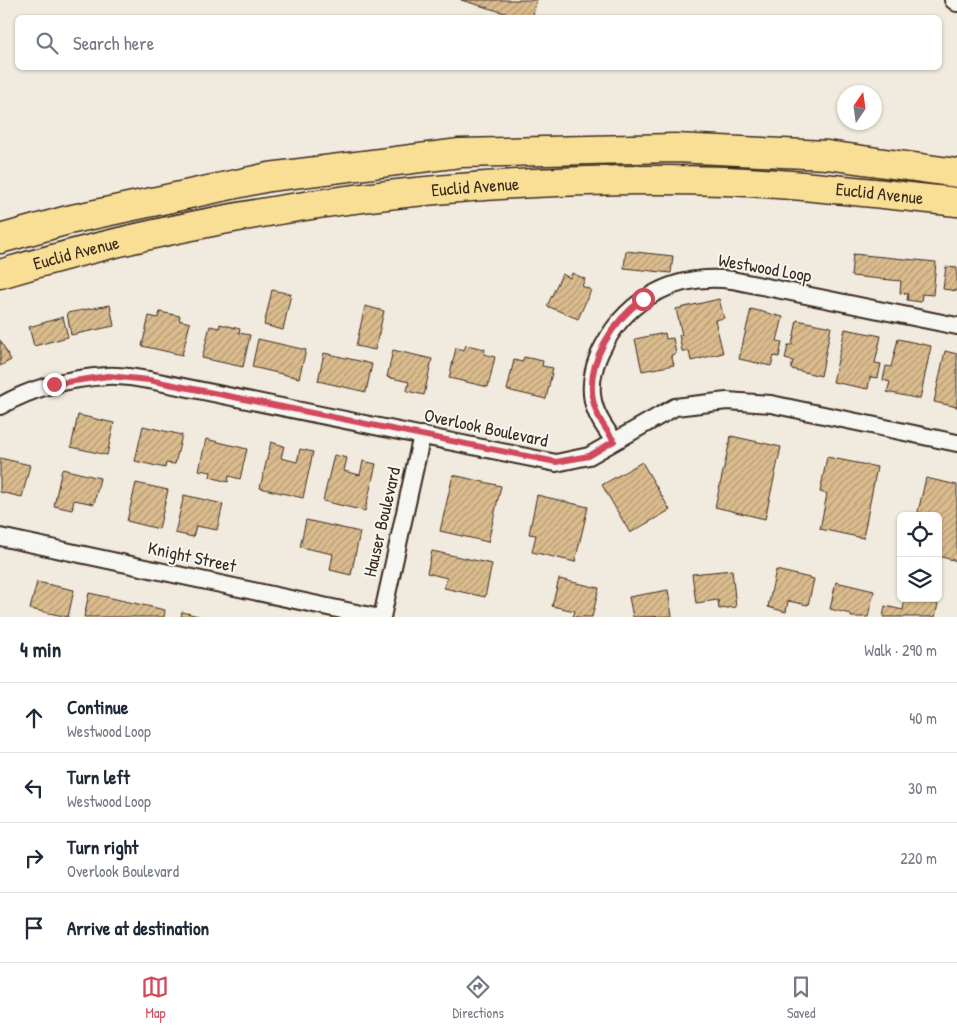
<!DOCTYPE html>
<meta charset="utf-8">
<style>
body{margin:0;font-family:"Patrick Hand",sans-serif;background:#f6f6f7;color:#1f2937}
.controls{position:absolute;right:15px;bottom:15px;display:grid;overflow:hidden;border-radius:8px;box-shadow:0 1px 4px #0004}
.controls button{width:45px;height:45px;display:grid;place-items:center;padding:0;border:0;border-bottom:1px solid #e0e1e3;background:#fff;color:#1f2937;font:25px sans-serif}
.compass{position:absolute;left:837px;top:85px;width:45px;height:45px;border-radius:50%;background:#fff;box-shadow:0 1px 4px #0004;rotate:13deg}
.stop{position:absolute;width:15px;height:15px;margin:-11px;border:4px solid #d1495b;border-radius:50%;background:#fff}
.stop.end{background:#d1495b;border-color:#fff;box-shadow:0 1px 5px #0008}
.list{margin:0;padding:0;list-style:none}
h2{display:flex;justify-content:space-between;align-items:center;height:65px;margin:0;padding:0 20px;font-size:21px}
h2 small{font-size:16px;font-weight:400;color:#747a83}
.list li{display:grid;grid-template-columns:32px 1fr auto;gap:15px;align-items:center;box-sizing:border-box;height:70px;padding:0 20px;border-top:1px solid #e0e1e3}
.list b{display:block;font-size:19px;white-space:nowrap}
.list p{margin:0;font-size:16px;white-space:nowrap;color:#747a83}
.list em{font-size:16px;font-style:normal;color:#747a83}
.icon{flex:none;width:28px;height:28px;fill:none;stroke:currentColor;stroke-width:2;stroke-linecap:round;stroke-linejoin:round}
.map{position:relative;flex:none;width:957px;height:617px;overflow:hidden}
.search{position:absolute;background:#fff;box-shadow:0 1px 4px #0004;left:15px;right:15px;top:15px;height:55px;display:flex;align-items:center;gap:12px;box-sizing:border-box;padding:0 18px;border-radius:8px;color:#747a83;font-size:19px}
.sheet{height:345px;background:#fff}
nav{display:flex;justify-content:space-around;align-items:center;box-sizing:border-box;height:70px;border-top:1px solid #e0e1e3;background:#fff;font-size:14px;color:#747a83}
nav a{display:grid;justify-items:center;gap:2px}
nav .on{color:#d1495b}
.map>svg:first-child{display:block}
</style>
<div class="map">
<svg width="957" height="617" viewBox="0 0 957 617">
<defs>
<pattern id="building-hatch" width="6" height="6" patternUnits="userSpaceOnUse" patternTransform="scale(1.25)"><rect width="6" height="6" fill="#dbbc8e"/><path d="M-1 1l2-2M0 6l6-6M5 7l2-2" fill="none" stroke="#b39973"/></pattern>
</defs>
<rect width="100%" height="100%" fill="#f1eade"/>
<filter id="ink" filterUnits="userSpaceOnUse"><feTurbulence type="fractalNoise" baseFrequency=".02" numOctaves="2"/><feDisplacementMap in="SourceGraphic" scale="10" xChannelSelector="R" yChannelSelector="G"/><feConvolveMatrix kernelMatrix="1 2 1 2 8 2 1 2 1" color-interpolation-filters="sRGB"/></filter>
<g filter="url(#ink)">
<path fill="url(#building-hatch)" stroke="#3b2a1e" d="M461 0H537L532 18H522Z
M626 251 673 256 671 273 624 268Z
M853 254 936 262 933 295 922 294 921 302 907 300 908 294 900 293 901 281 851 276Z
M946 267 957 268V291L943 289Z
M572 273 585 279 582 286 591 290 578 319 547 306 562 274 570 278Z
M272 290 291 294 283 330 264 325Z
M719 299 724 318 715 320 723 353 691 361 689 351H682L679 335H682L676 309Z
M110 305 114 326 71 335 67 313Z
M365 306 384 311 375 350 356 346Z
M751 309 783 317 777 341 782 342 779 357 774 356 771 366 739 359Z
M160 312 180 316 179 320 190 323 182 355 142 346 149 316 158 318Z
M63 317 68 337 34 346 29 327Z
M797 320 831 327 821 376 791 369 793 361 785 359 788 345H792Z
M220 324 240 329 239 333 250 335 243 367 202 358 210 326 219 328Z
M845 329 881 336 875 363 881 364 878 378 870 377 868 389 833 382Z
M665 333 666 339 673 338 676 354 671 355 674 365 642 371 635 339Z
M258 339 306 350 299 378 252 367Z
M898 339 931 346 920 399 887 392 890 382 883 380 886 366 891 367Z
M0 340 11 360 0 366Z
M466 345 485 349 484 354 495 357 488 387 449 378 456 348 464 350Z
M393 350 432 359 424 395 407 391 409 382 387 377Z
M945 351 957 354V407L934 402Z
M324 353 372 364 366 392 318 381Z
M524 357 543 361 542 366 553 368 546 399 507 390 514 360 522 362Z
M78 415 114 423 107 455 71 447Z
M143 426 182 435 175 464 166 463 165 468 135 461Z
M731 436 781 447 765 519 715 507Z
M206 439 247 449 240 479 229 476 228 482 210 477 211 472 199 470Z
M271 442 284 446 281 458 297 462 300 449 313 452 303 498 260 488Z
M334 455 347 458 344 471 360 475 363 461 376 464 365 511 323 501Z
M827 457 877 467 863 538 820 529 827 494 820 492Z
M0 458 30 465 22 497 0 492Z
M642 462 670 510 630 533 602 485Z
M62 469 100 478 94 504 74 500 72 510 54 506Z
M453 475 501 486 488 542 440 531Z
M926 478 957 485V561L938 556V516H917Z
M136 483 168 490 159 529 127 521Z
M184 495 223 504 217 530 196 526 193 537 175 533Z
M537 495 588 507 575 562 532 552 536 535 529 534Z
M306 520 360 532 351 575 330 570 333 554 300 547Z
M432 551 492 564 485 597 444 588 447 578 427 573Z
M732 570 736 607 719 609 718 600 696 603 692 574Z
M776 570 814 579 808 605 788 601 786 612 768 607Z
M559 579 599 588 592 617H573L575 611 552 606Z
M37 582 74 590 68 617 30 609Z
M836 582 874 591 868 617H851V614L830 609Z
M668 590 672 616 633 617 629 597Z
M89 593 165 610 164 617H84Z
M905 598 938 604 935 617H883L885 606 903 610Z
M182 612 203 617H181Z"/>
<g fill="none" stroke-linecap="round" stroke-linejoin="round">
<g stroke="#3b2a1e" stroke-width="20">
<path id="street" d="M953 0 957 3
M0 406C32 388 70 378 107 376 120 375 135 378 149 380L556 463 589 456 675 407 727 401 771 404 957 443
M614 441C605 428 596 416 593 401 589 382 595 361 604 345 629 297 678 273 732 280L957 326
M0 537 375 617
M382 617 422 435"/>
</g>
<g stroke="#3b2a1e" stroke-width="31">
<g id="highway">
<path d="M0 239 68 220 269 177 460 153 675 148 827 155 957 173"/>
<path id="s1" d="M0 274C235 204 479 174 725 181 802 184 880 194 957 202"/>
</g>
</g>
<use href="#street" stroke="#f6f6f2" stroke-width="16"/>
<use href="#highway" stroke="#f9df96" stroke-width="28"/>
</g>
</g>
<g fill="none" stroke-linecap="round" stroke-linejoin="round" filter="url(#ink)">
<path stroke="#d1495b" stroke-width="6" d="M54 384 108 376 149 380 556 462 589 456 614 441C605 428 596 416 593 400 586 361 613 321 643 299"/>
</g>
<g text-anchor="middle" stroke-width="4" stroke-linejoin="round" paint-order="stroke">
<g font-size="18" fill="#3b2a1e" stroke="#f6f6f2">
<text dy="6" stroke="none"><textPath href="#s1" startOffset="484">Euclid Avenue</textPath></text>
<text dy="6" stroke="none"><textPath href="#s1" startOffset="889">Euclid Avenue</textPath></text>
<text dy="6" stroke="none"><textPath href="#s1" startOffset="79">Euclid Avenue</textPath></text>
<text transform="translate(765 268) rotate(10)" y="6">Westwood Loop</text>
<text transform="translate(486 428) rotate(12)" y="6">Overlook Boulevard</text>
<text transform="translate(382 522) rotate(-77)" y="6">Hauser Boulevard</text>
<text transform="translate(192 557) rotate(12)" y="6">Knight Street</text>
</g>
</g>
</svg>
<div class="controls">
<button><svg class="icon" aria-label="locate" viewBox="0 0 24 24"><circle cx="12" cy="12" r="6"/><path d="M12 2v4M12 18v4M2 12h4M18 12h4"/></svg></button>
<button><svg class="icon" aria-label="layers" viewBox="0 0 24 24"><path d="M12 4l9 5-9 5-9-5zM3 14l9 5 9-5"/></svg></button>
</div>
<svg class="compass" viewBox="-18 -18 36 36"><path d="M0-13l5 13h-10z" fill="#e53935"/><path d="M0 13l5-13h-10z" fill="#747a83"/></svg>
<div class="stop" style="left:643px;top:299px"></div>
<div class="stop end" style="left:54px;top:384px"></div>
<div class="search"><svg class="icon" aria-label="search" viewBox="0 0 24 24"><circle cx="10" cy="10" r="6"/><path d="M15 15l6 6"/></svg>Search here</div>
</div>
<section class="sheet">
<h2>4 min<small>Walk · 290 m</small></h2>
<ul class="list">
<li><svg class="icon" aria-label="ahead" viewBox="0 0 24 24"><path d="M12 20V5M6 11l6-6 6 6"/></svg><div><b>Continue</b><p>Westwood Loop</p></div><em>40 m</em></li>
<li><svg class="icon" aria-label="left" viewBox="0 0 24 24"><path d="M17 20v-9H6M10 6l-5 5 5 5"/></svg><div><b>Turn left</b><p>Westwood Loop</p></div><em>30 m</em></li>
<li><svg class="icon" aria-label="right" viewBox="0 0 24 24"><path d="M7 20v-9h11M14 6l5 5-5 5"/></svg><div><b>Turn right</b><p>Overlook Boulevard</p></div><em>220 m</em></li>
<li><svg class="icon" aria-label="arrive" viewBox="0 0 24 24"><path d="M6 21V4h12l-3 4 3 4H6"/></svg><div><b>Arrive at destination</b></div></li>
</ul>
</section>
<nav>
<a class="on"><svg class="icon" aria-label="map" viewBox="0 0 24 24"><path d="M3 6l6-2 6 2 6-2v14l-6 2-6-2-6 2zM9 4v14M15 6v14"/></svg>Map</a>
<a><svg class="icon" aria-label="directions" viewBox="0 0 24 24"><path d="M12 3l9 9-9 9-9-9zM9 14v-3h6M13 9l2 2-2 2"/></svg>Directions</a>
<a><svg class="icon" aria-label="saved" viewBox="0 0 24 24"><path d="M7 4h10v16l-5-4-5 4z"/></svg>Saved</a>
</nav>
